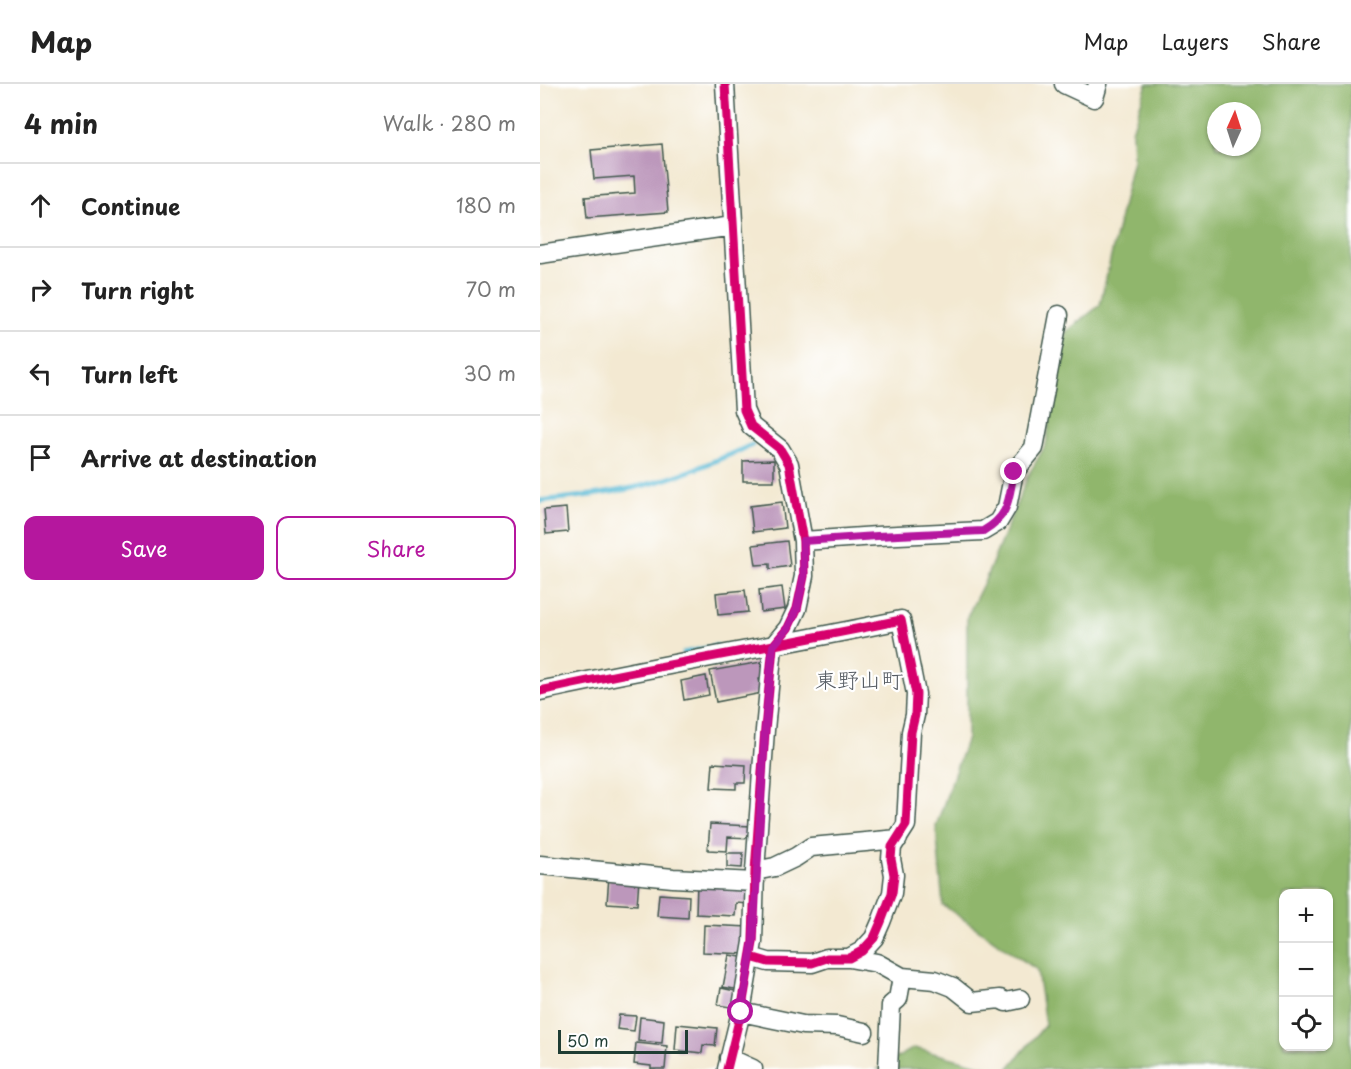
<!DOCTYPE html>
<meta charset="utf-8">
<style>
body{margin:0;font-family:"Playpen Sans","Klee One",sans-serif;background:#f2f2f2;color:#222}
.controls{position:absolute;right:18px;bottom:18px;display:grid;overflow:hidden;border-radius:12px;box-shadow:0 2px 4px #0004}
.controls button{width:54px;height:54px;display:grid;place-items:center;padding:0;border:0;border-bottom:2px solid #e0e0e0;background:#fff;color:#222;font:30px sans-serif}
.compass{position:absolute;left:667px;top:18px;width:54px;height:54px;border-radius:50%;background:#fff;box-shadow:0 2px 4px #0004;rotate:3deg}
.scale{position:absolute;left:18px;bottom:15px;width:130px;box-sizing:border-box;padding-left:6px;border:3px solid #1f3d34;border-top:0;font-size:16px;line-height:21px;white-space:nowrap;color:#1f3d34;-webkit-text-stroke:4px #fff;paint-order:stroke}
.stop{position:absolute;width:18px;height:18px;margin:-14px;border:4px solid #b5179e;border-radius:50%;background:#fff}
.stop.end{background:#b5179e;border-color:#fff;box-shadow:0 2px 6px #0008}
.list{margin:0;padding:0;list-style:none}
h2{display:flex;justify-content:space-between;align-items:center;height:78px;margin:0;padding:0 24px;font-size:26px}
h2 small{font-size:20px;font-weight:400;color:#767676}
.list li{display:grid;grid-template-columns:39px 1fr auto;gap:18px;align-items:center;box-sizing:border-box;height:84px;padding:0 24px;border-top:2px solid #e0e0e0}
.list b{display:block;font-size:22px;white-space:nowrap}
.list em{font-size:20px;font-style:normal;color:#767676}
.actions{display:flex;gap:12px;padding:18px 24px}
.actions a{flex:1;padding:14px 0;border:2px solid #b5179e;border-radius:12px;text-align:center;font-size:21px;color:#b5179e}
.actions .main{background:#b5179e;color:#fff}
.icon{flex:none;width:33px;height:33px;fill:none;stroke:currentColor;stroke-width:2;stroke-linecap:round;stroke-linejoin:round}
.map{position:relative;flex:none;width:811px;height:985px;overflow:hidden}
header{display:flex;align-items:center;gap:36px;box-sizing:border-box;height:84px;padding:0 30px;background:#fff;border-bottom:2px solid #e0e0e0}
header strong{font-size:28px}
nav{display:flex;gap:33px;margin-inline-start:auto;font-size:21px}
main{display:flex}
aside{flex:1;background:#fff}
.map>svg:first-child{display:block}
</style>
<header>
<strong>Map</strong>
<nav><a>Map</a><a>Layers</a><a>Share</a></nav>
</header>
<main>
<aside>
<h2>4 min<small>Walk · 280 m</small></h2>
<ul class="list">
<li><svg class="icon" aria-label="ahead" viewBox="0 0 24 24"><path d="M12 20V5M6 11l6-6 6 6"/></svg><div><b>Continue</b></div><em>180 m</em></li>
<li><svg class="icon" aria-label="right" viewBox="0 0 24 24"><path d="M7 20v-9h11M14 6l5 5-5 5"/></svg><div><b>Turn right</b></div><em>70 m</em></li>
<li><svg class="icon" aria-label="left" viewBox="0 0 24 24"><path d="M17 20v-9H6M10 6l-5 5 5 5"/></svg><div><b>Turn left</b></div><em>30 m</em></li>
<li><svg class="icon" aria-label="arrive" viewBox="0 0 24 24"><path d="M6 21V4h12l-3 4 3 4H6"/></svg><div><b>Arrive at destination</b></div></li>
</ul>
<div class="actions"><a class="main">Save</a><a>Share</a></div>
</aside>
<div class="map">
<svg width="811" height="985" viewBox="0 0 811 985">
<rect width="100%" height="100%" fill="#fff"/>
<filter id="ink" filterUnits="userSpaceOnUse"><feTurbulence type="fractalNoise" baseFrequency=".0167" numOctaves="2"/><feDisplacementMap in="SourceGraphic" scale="12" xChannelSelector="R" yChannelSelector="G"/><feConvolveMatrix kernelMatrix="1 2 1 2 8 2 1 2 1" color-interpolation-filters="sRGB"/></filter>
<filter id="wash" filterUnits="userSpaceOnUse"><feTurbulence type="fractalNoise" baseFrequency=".008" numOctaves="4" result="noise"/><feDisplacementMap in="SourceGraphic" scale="24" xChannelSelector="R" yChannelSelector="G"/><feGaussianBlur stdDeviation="1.35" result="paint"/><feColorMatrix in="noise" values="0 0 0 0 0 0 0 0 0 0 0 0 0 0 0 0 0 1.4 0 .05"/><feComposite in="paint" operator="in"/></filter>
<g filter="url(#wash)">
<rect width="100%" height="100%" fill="#f3e9d2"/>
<path fill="#90b66c" stroke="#587a50" stroke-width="1.5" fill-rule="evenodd" d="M607 0H811V985H468L505 941 497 886 403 821 396 742 427 654V533L446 494 489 390 506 360 526 248 560 221 593 76 592 47ZM676 27H712V63H676ZM744 810H788V962H744Z
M374 964 454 985H337Z"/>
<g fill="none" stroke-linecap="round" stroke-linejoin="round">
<path stroke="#56bad5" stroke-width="5" d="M0 417C35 413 70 410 105 401 142 392 177 376 212 361
M144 569 177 562"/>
</g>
<g id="blocks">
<path fill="#bc97bb" d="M122 60 128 128 47 134 45 113 95 109 94 92 54 95 51 66Z
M234 376V397H203V377Z
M242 418 245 444 213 448 210 422Z
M26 424 28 448 6 450 4 426Z
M247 457 250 482 230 485V480L216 481 213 461Z
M242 503 245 525 221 528 219 506Z
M205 506 208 528 178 531 176 509Z
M221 578 224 594 219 595 222 609 176 618 170 587Z
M166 592 169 611 144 616 141 597Z
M173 679 206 681 205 699H196V705L171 704Z
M170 740 211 742V754L188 753 187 767 168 766Z
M187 769H203L202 784 187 783Z
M69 792 99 795 97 821 67 819Z
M157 799 211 802 210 820 196 819 195 832 156 830Z
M119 810 149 812 148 834 117 832Z
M164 841 209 843 207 870 163 868Z
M189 871 207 874 200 906 183 903Z
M181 904 200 908 196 924 178 921Z
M79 931 96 932 94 947 77 945Z
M100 933 124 936 122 959 98 957Z
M137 940 177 944 175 962 163 961 162 969 135 966Z
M96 959 127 962 125 985H111V982L94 980Z"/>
</g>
</g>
<g filter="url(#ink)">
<use href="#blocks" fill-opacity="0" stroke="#3f574c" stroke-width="1.5"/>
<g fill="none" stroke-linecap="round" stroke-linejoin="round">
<g stroke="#3f574c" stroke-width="21">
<path id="minor" d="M185 0 204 326 211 342 240 365 249 380 263 457 264 492 257 525 248 544 233 562 225 646 215 787 213 858 201 928 187 985
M524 0 554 14 558 0
M0 170 193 142
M263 457 337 452 443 447 458 438 467 423 474 388 494 364 519 231
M0 607C120 581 241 561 361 536L376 610 375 631 371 648 366 741 352 763 351 775 354 791 352 809 341 838 334 854 322 867 309 874H287L272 879 228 878 211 873
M0 781 133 794 215 798
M215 787 235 783 256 773 271 763 358 755
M309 874 337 879 362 893 395 896 413 903 432 918 460 915 466 918 480 915
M201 928 263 941 297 942 324 948
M189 974 213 985
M348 985 351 921 358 915 362 893"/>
</g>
<use href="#minor" stroke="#fff" stroke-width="18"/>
<g stroke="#fff" stroke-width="13">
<path id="cycleway" d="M185 0 204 326 211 342 240 365 249 380 263 457 264 492 257 525 248 544 233 562 225 646 215 787 213 858 201 928 187 985
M0 607C120 581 241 561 361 536L376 610 375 631 371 648 366 741 352 763 351 775 354 791 352 809 341 838 334 854 322 867 309 874H287L272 879 228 878 211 873"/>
</g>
<use href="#cycleway" stroke="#d6006c" stroke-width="9"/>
</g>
</g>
<g fill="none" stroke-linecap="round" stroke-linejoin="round" filter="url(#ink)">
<path stroke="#b5179e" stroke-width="8" d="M201 928 213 858 225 646 233 562 248 544 257 525 264 492 263 457 337 452 443 447C470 431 468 417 474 388"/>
</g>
<g text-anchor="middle" stroke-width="4.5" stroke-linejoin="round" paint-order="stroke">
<g font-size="22" fill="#565c63" stroke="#fff">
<text x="319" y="604">東野山町</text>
</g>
</g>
</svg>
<div class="controls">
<button>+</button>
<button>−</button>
<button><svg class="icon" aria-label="locate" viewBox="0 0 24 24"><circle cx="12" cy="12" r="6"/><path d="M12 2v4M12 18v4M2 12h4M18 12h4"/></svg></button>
</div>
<svg class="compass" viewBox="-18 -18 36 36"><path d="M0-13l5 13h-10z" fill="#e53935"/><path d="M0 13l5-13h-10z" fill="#767676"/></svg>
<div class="scale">50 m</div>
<div class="stop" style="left:201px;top:928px"></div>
<div class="stop end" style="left:474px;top:388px"></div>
</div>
</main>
